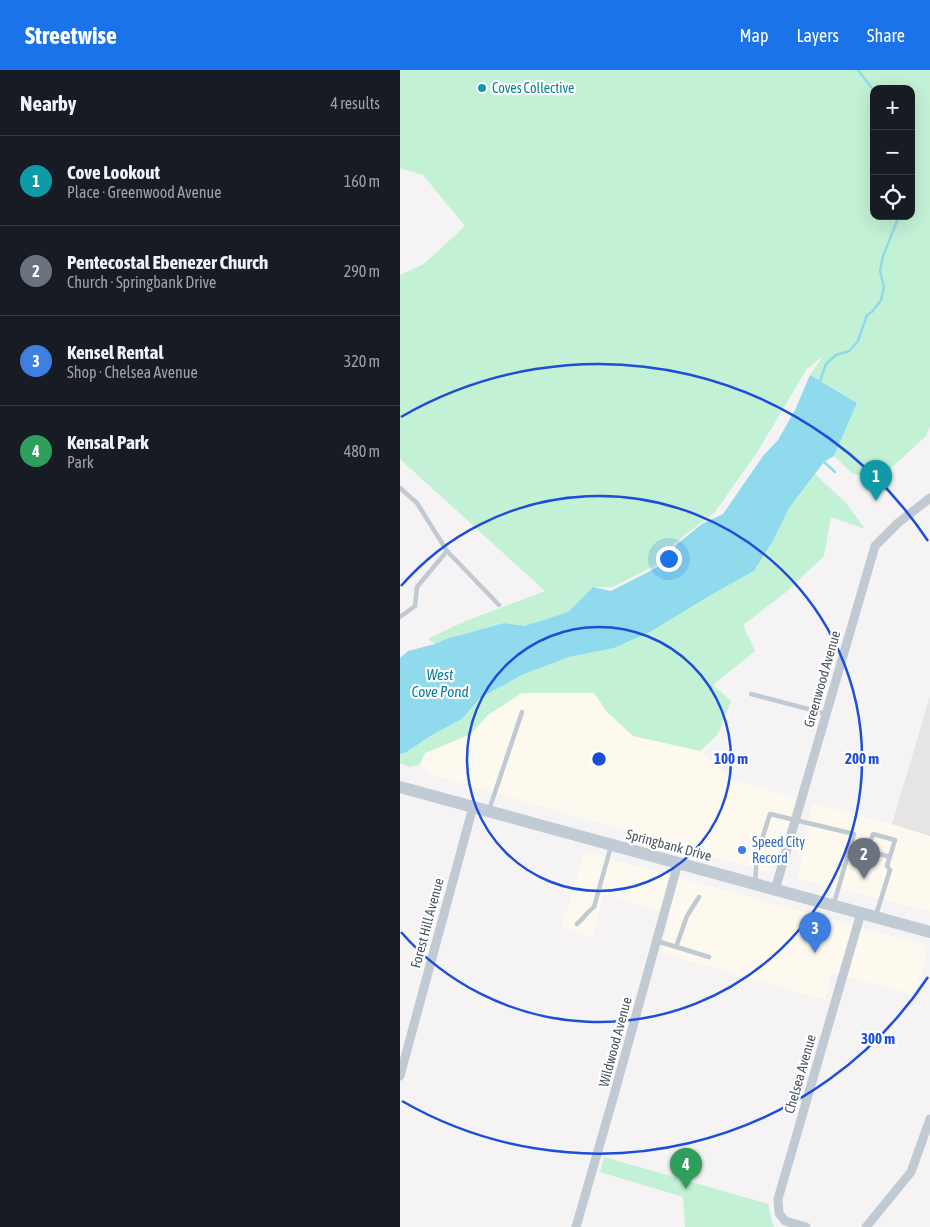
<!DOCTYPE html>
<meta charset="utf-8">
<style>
body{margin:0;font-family:"Asap Condensed",sans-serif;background:#242831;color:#f1f3f6}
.controls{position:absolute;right:15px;top:15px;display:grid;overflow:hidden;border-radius:10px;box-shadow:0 5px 20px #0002}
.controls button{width:45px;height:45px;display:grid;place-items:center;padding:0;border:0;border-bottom:1px solid #363941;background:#171b24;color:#f1f3f6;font:25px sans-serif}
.you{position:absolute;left:268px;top:488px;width:18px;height:18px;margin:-12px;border:4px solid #fff;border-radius:50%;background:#1a73e8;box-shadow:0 0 0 8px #1a73e833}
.badge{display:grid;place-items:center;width:32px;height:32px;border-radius:50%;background:#1a73e8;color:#fff;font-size:16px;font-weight:700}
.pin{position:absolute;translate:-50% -41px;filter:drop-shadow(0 1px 2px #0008)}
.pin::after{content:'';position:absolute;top:26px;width:18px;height:15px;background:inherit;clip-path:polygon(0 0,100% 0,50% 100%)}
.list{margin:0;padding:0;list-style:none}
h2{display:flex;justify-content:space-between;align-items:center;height:65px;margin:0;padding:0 20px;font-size:21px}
h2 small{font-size:16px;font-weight:400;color:#9ea1a6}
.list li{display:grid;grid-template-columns:32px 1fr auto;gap:15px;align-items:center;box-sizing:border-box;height:90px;padding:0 20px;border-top:1px solid #363941}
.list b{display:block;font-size:19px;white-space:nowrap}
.list p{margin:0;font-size:16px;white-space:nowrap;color:#9ea1a6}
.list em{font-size:16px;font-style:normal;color:#9ea1a6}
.icon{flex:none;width:28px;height:28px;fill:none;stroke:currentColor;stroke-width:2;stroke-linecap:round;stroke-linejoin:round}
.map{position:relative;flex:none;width:530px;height:1157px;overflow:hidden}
header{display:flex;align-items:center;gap:30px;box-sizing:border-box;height:70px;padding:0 25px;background:#1a73e8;color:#fff}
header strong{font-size:24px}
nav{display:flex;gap:28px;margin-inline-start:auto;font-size:18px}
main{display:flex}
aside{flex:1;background:#171b24}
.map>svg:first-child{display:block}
</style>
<header>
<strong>Streetwise</strong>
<nav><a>Map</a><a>Layers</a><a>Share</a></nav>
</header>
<main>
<aside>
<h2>Nearby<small>4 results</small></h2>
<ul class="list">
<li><span class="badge" style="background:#0f9aa8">1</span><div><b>Cove Lookout</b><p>Place · Greenwood Avenue</p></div><em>160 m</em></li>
<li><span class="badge" style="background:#6b7280">2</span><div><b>Pentecostal Ebenezer Church</b><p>Church · Springbank Drive</p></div><em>290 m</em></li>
<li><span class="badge" style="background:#3f7fe0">3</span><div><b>Kensel Rental</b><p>Shop · Chelsea Avenue</p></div><em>320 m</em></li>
<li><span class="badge" style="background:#2e9e5b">4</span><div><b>Kensal Park</b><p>Park</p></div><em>480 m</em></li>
</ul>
</aside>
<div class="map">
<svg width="530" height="1157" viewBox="0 0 530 1157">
<rect width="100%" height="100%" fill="#f5f3f3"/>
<path fill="#fdf9ef" d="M122 623H194L207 642 233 666 300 681 331 710 398 728 370 803 27 703 20 694 25 683 71 664 88 645Z
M412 733 492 754 530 766V841L398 809Z
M185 782 528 876 515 925 431 903 426 930 261 883 270 844 204 823 192 867 161 857Z"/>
<path fill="#e6e4e5" d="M530 626V766L492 754Z"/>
<path fill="#c3f1d5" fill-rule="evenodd" d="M0 0H530V356L526 366 477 411 452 403 434 386 457 333 410 305 423 286 406 300 358 381 315 442 273 474 267 489 213 517H193L168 542 124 556 104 553 46 569 35 574 28 569 61 553 145 521 0 389V205L24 194 65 156 23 105 0 98ZM474 19H511V146H474Z
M415 404 446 433 465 459 431 447 424 486 385 523 343 555 355 581 313 615 331 631 318 664 300 681 233 666 207 642 194 623H122L88 645 71 664 25 683 20 694 10 697 0 693V684L5 683 32 665 62 649 80 628 124 604 169 587 214 578 250 562 311 525 354 501 373 471 389 438Z
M204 1087 368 1134 373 1155 375 1157H285L283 1127 200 1102Z"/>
<path fill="#90daee" d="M410 305 457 333 434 386 424 392 389 438 373 471 354 501 311 525 250 562 214 578 169 587 124 604 80 628 62 649 32 665 5 683 0 684V588L8 581 35 574 46 569 104 553 124 556 168 542 193 517 211 521 258 497 271 495 276 475 302 454 323 444 363 386 378 370 395 340Z"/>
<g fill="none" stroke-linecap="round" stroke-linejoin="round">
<path stroke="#90daee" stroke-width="2.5" d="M458 0 474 21
M419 314 426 294 436 285 449 281 458 271 467 245 472 242 481 230 484 217 480 201 483 186 499 146
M424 392 435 402"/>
<path stroke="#c1cad2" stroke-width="4.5" d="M0 418 17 433 47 481 99 535
M0 547 15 536 17 517 47 481
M351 624 427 644
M89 740 122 642
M355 813 357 785 370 744 454 764 434 833
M476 845 490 800 487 796 495 770 473 764 467 780 490 787
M177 854C184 848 187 842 194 837L211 776
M257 871 309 887
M276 877 287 846 299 827"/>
<path stroke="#c1cad2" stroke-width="9" d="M375 820 475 476 498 453 530 428
M0 1006 73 737
M176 1157 214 1025 278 793
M406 1157 385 1151 379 1143 378 1129 461 843
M466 1157 511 1102 530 1049"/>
<path stroke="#c1cbd6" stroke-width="12" d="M0 717 530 862"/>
</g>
<g fill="none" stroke="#1d4ed8" stroke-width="2.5">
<circle cx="199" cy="689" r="132"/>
<path d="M1 516A263 263 0 1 1 1 862"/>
<path d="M528 907A395 395 0 0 1 2 1031M1 347A395 395 0 0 1 528 471"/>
</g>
<circle fill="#0f9aa8" stroke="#fff" stroke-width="2" cx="82" cy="18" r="5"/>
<circle fill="#3f7fe0" stroke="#fff" stroke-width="2" cx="342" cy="780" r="5"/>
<g text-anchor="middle" stroke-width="4.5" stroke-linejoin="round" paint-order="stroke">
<g font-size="14" fill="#0d838f" stroke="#fff" text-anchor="start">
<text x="92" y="23">Coves Collective</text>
</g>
<g font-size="14" fill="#4a5661" stroke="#fff">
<text transform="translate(422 609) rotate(-74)" y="5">Greenwood Avenue</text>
<text transform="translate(269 775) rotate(15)" y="5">Springbank Drive</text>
<text transform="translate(27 853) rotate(-75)" y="5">Forest Hill Avenue</text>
<text transform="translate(215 972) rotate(-75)" y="5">Wildwood Avenue</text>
<text transform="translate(400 1004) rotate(-74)" y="5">Chelsea Avenue</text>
</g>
<g font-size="14" fill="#366cbe" stroke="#fff" text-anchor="start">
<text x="352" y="777">Speed City<tspan x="352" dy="16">Record</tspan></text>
</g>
<g font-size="15" font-style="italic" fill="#0c7c9b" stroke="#fff">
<text x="40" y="610">West<tspan x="40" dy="17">Cove Pond</tspan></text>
</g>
</g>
<circle cx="199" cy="689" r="8" fill="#1d4ed8" stroke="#fff" stroke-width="2.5"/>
<g font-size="15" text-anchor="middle" font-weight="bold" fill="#1d4ed8" stroke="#fff" stroke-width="4.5" stroke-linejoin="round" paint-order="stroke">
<text x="331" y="694">100 m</text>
<text x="462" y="694">200 m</text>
<text x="478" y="974">300 m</text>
</g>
</svg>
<div class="controls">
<button>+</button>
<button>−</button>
<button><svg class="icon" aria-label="locate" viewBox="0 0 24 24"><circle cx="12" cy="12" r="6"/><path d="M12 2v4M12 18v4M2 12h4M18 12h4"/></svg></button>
</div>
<div class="you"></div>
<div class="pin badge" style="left:476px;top:431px;background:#0f9aa8">1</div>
<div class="pin badge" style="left:464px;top:809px;background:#6b7280">2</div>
<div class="pin badge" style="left:415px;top:883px;background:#3f7fe0">3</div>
<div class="pin badge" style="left:286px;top:1119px;background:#2e9e5b">4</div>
</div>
</main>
